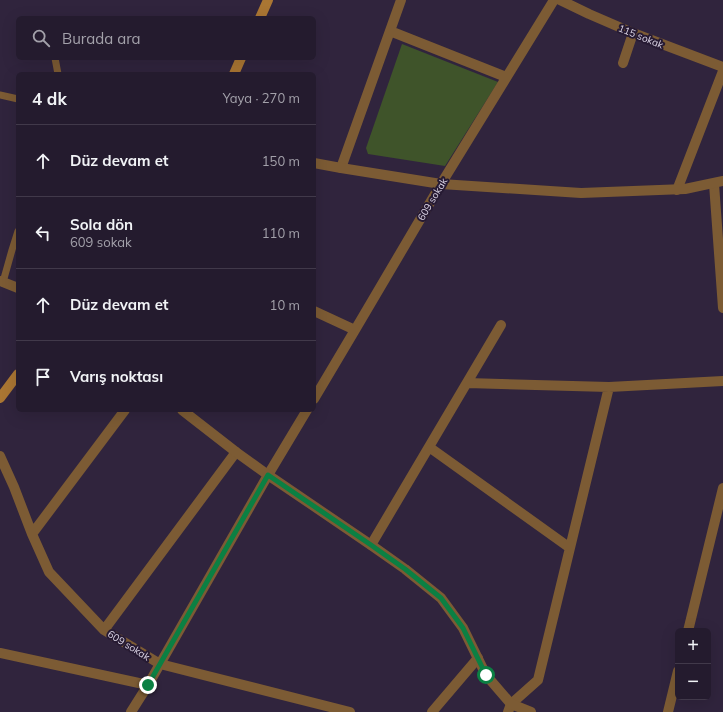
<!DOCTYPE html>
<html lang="tr">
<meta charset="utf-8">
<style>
body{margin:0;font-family:Mulish,sans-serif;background:#2c2436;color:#f1f3f6}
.controls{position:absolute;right:12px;bottom:12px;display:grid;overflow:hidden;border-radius:6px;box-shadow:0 4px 16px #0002}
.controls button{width:36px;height:36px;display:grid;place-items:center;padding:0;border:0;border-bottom:1px solid #41394a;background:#241b2e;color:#f1f3f6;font:20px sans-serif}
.stop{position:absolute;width:12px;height:12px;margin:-9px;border:3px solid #0b8043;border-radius:50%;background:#fff}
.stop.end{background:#0b8043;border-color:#fff;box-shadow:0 1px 4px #0008}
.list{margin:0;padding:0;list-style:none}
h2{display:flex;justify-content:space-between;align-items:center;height:52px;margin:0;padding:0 16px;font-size:17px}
h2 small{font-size:13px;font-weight:400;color:#a3a1aa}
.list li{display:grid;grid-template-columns:26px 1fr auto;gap:12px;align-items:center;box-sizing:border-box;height:72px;padding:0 16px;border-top:1px solid #41394a}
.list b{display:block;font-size:15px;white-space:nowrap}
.list p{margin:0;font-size:13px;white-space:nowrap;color:#a3a1aa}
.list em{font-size:13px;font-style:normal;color:#a3a1aa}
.icon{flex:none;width:22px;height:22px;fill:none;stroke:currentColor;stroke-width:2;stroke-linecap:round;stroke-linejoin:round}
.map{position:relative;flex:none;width:723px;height:712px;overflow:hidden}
.search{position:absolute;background:#241b2e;box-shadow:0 4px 16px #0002;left:16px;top:16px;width:300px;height:44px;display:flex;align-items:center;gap:10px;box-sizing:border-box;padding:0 14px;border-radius:6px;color:#a3a1aa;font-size:15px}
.panel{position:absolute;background:#241b2e;box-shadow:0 4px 16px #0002;left:16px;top:72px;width:300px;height:340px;border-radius:6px}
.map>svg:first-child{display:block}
</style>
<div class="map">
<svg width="723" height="712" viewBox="0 0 723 712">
<rect width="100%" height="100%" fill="#30243d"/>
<path fill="#3f542a" d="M402 44 498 82 445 166 368 154 366 148Z"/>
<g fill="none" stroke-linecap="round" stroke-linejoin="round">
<path stroke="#7c5b34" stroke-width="7" d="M55 58 58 74
M0 95 18 99
M3 282 12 250 18 231"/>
<path stroke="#7c5b34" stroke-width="10" d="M560 0 589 14 633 33 723 67
M390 31 506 77
M623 63 633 33
M341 168 401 0
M714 184 723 308
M677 190 723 71
M314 311 355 330
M467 383 609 387 723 381
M314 399 355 330 441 184 554 0
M429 447 570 548
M0 456 14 487 32 534 49 572 104 630 160 664 268 475 307 410
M32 534 125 410
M371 545 501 325
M104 630 236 452
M688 631 723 488
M0 653 148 685
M131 712 148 685 160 664 350 712
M432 712 478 658
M508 712 511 704 538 680 609 387
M668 712 678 671"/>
<path stroke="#7c5b34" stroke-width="10" d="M314 163 341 168 441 184 581 193 685 189 723 181
M0 281 18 288
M182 410 236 452 268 475 371 545 405 569 441 598 463 628 486 675 511 704 531 712"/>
<path stroke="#aa7633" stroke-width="10" d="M260 18 268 0
M234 74 241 58
M0 398 18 374"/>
</g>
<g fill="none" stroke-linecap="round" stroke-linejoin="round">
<path stroke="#0b8043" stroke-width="5" d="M148 685 268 475 371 545 405 569 441 598 463 628 486 675"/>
</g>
<g text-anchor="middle" stroke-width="4" stroke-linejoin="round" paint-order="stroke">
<g font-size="10" fill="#ded7e8" stroke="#261a33">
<text transform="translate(641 36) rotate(22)" y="4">115 sokak</text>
<text transform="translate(432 199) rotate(-59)" y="4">609 sokak</text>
<text transform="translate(129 645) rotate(32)" y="4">609 sokak</text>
</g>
</g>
</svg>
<div class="controls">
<button>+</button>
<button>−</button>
</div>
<div class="stop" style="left:486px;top:675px"></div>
<div class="stop end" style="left:148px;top:685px"></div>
<div class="search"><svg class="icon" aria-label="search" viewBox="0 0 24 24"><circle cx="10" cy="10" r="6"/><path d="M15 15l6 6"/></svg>Burada ara</div>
<section class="panel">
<h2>4 dk<small>Yaya · 270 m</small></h2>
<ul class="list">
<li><svg class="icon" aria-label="ahead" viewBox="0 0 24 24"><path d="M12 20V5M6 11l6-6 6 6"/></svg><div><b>Düz devam et</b></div><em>150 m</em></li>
<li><svg class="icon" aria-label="left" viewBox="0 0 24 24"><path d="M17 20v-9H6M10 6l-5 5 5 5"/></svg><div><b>Sola dön</b><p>609 sokak</p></div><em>110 m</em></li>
<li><svg class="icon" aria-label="ahead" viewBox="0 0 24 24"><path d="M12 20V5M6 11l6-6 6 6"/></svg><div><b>Düz devam et</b></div><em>10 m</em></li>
<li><svg class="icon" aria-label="arrive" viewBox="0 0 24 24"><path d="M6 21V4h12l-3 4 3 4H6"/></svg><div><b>Varış noktası</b></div></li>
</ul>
</section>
</div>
